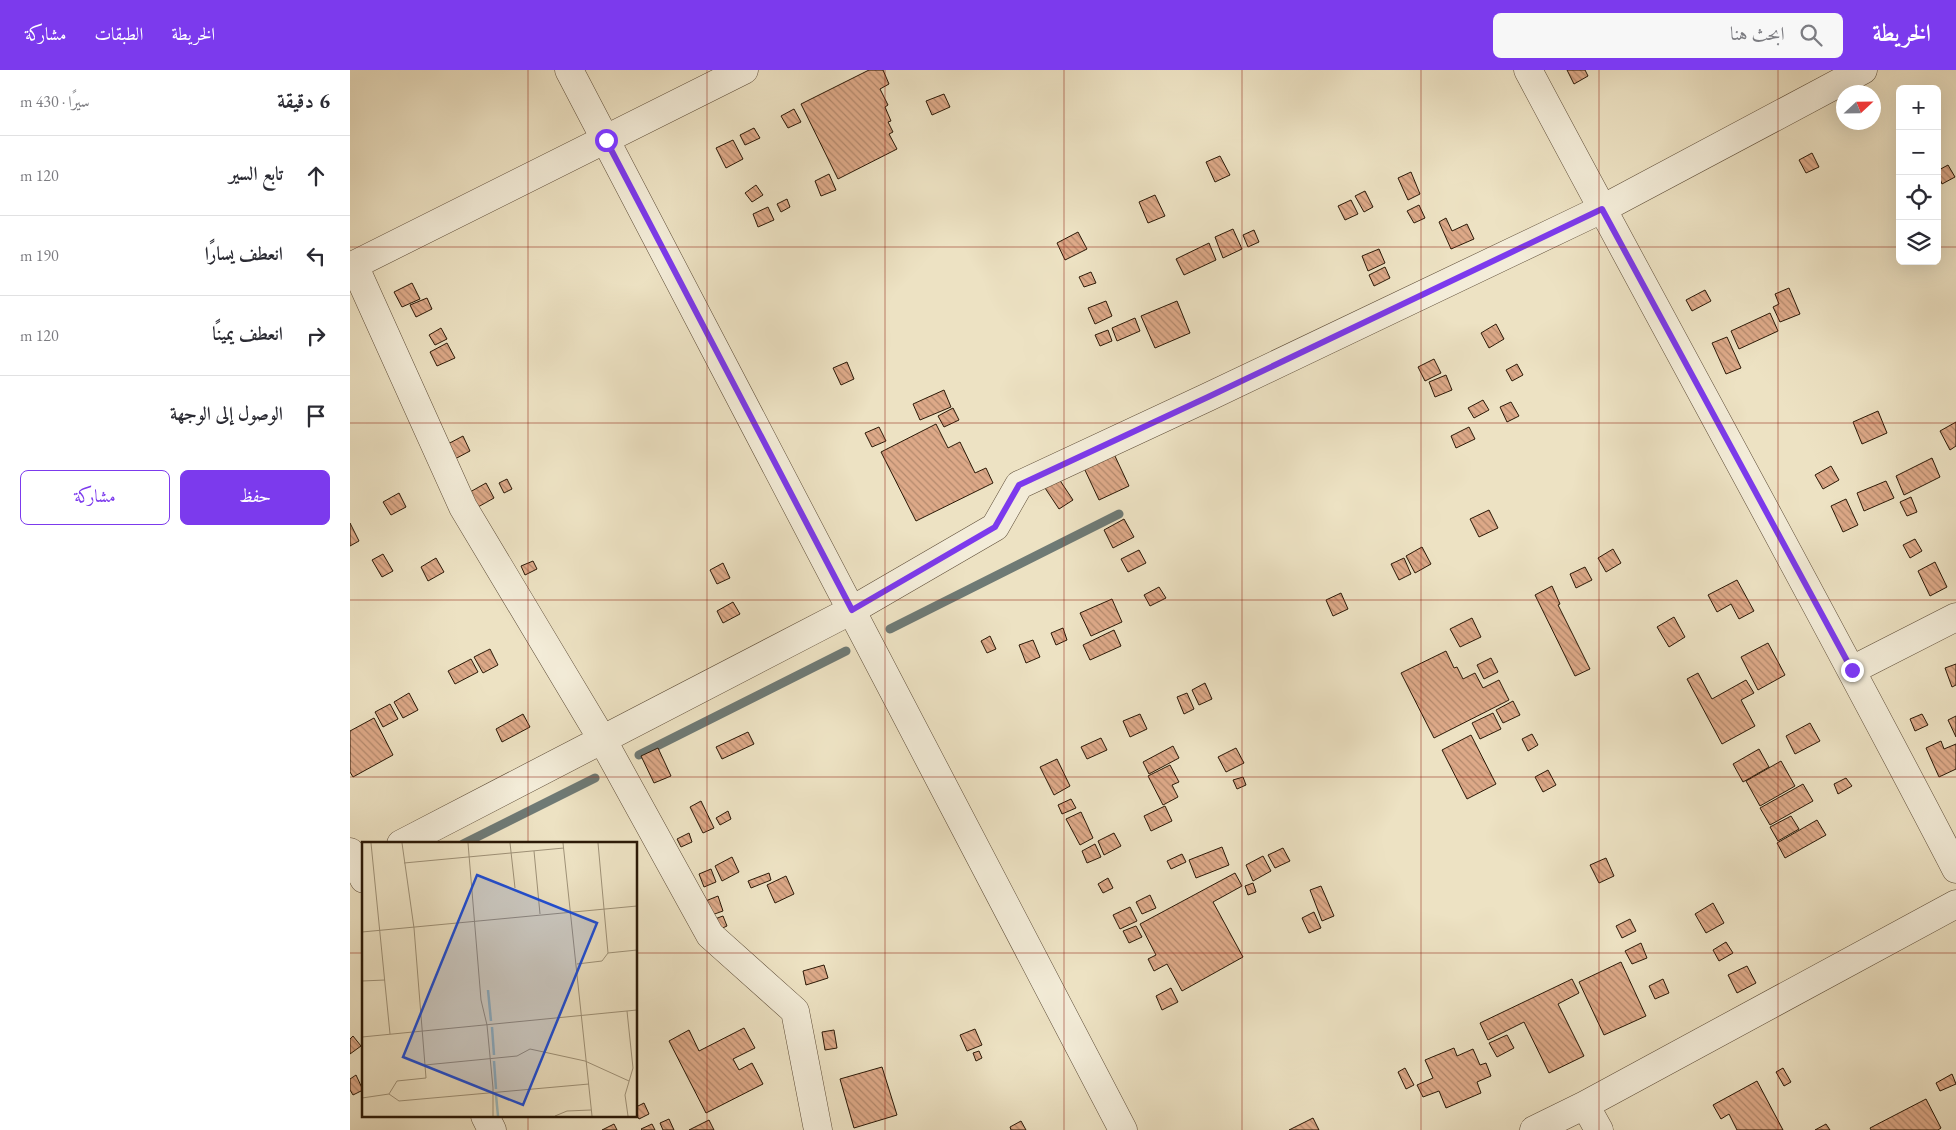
<!DOCTYPE html>
<html lang="ar">
<meta charset="utf-8">
<style>
body{margin:0;font-family:"EB Garamond",Amiri,serif;background:#f7f7f7;color:#2b2b33;direction:rtl}
.controls{position:absolute;right:15px;top:15px;display:grid;overflow:hidden;border-radius:8px;box-shadow:0 5px 20px #0002}
.controls button{width:45px;height:45px;display:grid;place-items:center;padding:0;border:0;border-bottom:1px solid #e1e1e2;background:#fff;color:#2b2b33;font:25px sans-serif}
.compass{position:absolute;left:1486px;top:15px;width:45px;height:45px;border-radius:50%;background:#fff;box-shadow:0 5px 20px #0002;rotate:68deg}
.stop{position:absolute;width:15px;height:15px;margin:-11px;border:4px solid #7c3aed;border-radius:50%;background:#fff}
.stop.end{background:#7c3aed;border-color:#fff;box-shadow:0 1px 5px #0008}
.list{margin:0;padding:0;list-style:none}
h2{display:flex;justify-content:space-between;align-items:center;height:65px;margin:0;padding:0 20px;font-size:21px}
h2 small{font-size:16px;font-weight:400;color:#7c7c81}
.list li{display:grid;grid-template-columns:32px 1fr auto;gap:15px;align-items:center;box-sizing:border-box;height:80px;padding:0 20px;border-top:1px solid #e1e1e2}
.list b{display:block;font-size:19px;white-space:nowrap}
.list em{font-size:16px;font-style:normal;color:#7c7c81}
.actions{display:flex;gap:10px;padding:15px 20px}
.actions a{flex:1;padding:11px 0;border:1px solid #7c3aed;border-radius:8px;text-align:center;font-size:18px;color:#7c3aed}
.actions .main{background:#7c3aed;color:#fff}
.icon{flex:none;width:28px;height:28px;fill:none;stroke:currentColor;stroke-width:2;stroke-linecap:round;stroke-linejoin:round}
.map{position:relative;flex:none;width:1606px;height:1060px;overflow:hidden;direction:ltr}
header{display:flex;align-items:center;gap:30px;box-sizing:border-box;height:70px;padding:0 25px;background:#7c3aed;color:#fff}
header strong{font-size:24px}
nav{display:flex;gap:28px;margin-inline-start:auto;font-size:18px}
.search{width:350px;height:45px;background:#f7f7f7;display:flex;align-items:center;gap:12px;box-sizing:border-box;padding:0 18px;border-radius:8px;color:#7c7c81;font-size:19px}
main{display:flex}
aside{flex:1;background:#fff}
.map>svg:first-child{display:block}
</style>
<header>
<strong>الخريطة</strong>
<div class="search"><svg class="icon" aria-label="search" viewBox="0 0 24 24"><circle cx="10" cy="10" r="6"/><path d="M15 15l6 6"/></svg>ابحث هنا</div>
<nav><a>الخريطة</a><a>الطبقات</a><a>مشاركة</a></nav>
</header>
<main>
<div class="map">
<svg width="1606" height="1060" viewBox="0 0 1606 1060">
<defs>
<pattern id="building-back-hatch" width="6" height="6" patternUnits="userSpaceOnUse" patternTransform="scale(1.25)"><rect width="6" height="6" fill="#dda988"/><path d="M-1 5l2 2M0 0l6 6M5-1l2 2" fill="none" stroke="#b3896d"/></pattern>
</defs>
<rect width="100%" height="100%" fill="#ede2c3"/>
<filter id="stains"><feTurbulence type="fractalNoise" baseFrequency=".004" numOctaves="4"/><feColorMatrix values="0 0 0 0 .2 0 0 0 0 .09 0 0 0 0 .02 0 0 0 .5 -.17"/></filter>
<radialGradient id="worn" r=".72"><stop offset=".6" stop-color="#630" stop-opacity="0"/><stop offset="1" stop-color="#630" stop-opacity=".3"/></radialGradient>
<g fill="none" stroke-linecap="round" stroke-linejoin="round">
<path stroke="#6f7a75" stroke-width="9" d="M540 559 769 444
M289 685 496 581
M113 774 245 708"/>
</g>
<path fill="url(#building-back-hatch)" stroke="#2b1907" d="M519 0H533L539 14 530 19 538 35 535 37 541 51 538 52 543 62 539 64 547 79 488 109 451 34Z
M1217 0H1235L1238 6 1224 14Z
M594 24 600 37 582 45 576 31Z
M444 39 451 52 438 58 431 46Z
M404 58 410 68 395 75 390 65Z
M383 70 393 89 376 98 366 78Z
M1462 83 1469 97 1456 103 1449 90Z
M870 86 880 105 865 112 856 92Z
M1598 95 1605 107 1592 114 1587 101Z
M1061 102 1070 124 1058 130 1048 108Z
M479 104 486 120 471 126 465 111Z
M406 115 413 125 402 132 395 123Z
M1015 121 1023 137 1014 142 1005 126Z
M805 125 815 146 798 153 789 132Z
M437 129 440 137 431 142 427 134Z
M1001 130 1008 144 995 150 988 136Z
M1069 135 1075 148 1064 153 1057 141Z
M418 137 424 150 408 157 403 144Z
M1096 148 1102 161 1117 154 1124 169 1101 179 1089 152Z
M883 159 892 179 873 188 865 167Z
M904 160 909 172 898 177 893 165Z
M728 162 737 179 715 190 707 173Z
M859 173 866 190 834 205 826 189Z
M1029 179 1035 193 1018 201 1012 186Z
M1035 197 1040 208 1024 216 1019 205Z
M741 202 746 213 734 217 729 207Z
M62 213 70 229 52 237 44 222Z
M1439 218 1450 244 1430 252 1423 237 1429 234 1425 224Z
M1355 220 1361 231 1342 241 1336 230Z
M77 228 82 239 66 247 60 235Z
M756 231 762 246 745 254 738 238Z
M827 231 840 263 805 278 791 246Z
M1420 243 1428 261 1389 279 1381 261Z
M785 248 790 261 767 271 762 258Z
M1146 254 1154 269 1139 278 1131 263Z
M91 258 97 269 85 275 79 265Z
M758 260 762 271 750 276 745 265Z
M1377 267 1391 298 1376 304 1362 273Z
M97 273 105 288 87 296 80 282Z
M1084 289 1091 303 1075 311 1068 297Z
M497 292 504 309 491 315 483 298Z
M1167 294 1173 305 1162 311 1156 300Z
M1096 305 1102 320 1085 327 1079 312Z
M594 320 601 337 570 350 563 334Z
M1133 330 1139 340 1124 348 1118 338Z
M1161 332 1169 346 1157 352 1150 337Z
M603 338 609 350 594 357 588 346Z
M1528 341 1537 363 1512 374 1503 352Z
M1606 352V376L1600 380 1590 361Z
M586 354 598 378 610 372 625 403 636 398 643 413 566 451 531 382Z
M529 357 536 371 522 377 515 363Z
M1119 357 1125 369 1106 378 1101 366Z
M113 366 120 381 103 390 96 375Z
M764 384 779 416 749 430 734 398Z
M1582 388 1590 407 1554 425 1546 406Z
M1481 396 1489 410 1473 419 1465 405Z
M157 409 162 419 154 423 149 413Z
M709 409 723 430 709 439 695 418Z
M1536 411 1544 428 1514 441 1507 423Z
M136 413 144 428 128 437 120 422Z
M49 423 56 437 41 445 33 432Z
M1561 427 1567 442 1557 446 1550 432Z
M1496 429 1508 455 1493 462 1481 436Z
M1139 440 1148 458 1129 467 1120 449Z
M774 449 784 467 763 478 754 460Z
M0 453 9 471 0 476Z
M1565 469 1572 481 1560 488 1553 475Z
M1072 477 1081 494 1065 503 1056 486Z
M1263 479 1271 493 1256 502 1248 488Z
M789 480 796 493 778 502 771 489Z
M33 484 43 501 32 507 22 490Z
M86 488 94 502 78 511 71 497Z
M1054 488 1061 504 1049 510 1041 494Z
M183 491 187 499 175 505 171 496Z
M1585 492 1597 517 1580 526 1568 501Z
M373 493 380 508 367 514 360 500Z
M1235 497 1242 510 1226 518 1220 504Z
M1387 510 1404 541 1389 549 1381 534 1367 542 1358 525Z
M1202 516 1210 534 1208 535 1240 599 1225 606 1185 525Z
M809 517 816 528 800 536 794 525Z
M991 523 998 539 983 546 976 530Z
M762 529 772 552 741 566 730 543Z
M383 532 390 544 373 553 367 541Z
M1324 547 1335 567 1319 577 1307 557Z
M1122 548 1131 567 1110 577 1100 559Z
M713 558 717 570 706 575 701 563Z
M764 560 771 576 740 590 733 575Z
M640 566 646 579 637 583 631 571Z
M683 570 690 587 676 593 669 575Z
M1418 573 1435 605 1408 620 1391 587Z
M140 579 148 595 133 603 124 587Z
M1096 581 1104 598 1107 597 1113 609 1125 603 1133 618 1149 610 1159 630 1084 668 1051 603Z
M1141 588 1148 602 1134 609 1127 595Z
M121 589 128 602 105 614 98 601Z
M1606 594V615L1602 617 1595 598Z
M1348 603 1362 629 1396 610 1404 623 1391 630 1405 656 1372 674 1337 609Z
M855 613 862 629 849 635 842 620Z
M59 623 68 640 53 648 44 632Z
M837 623 844 639 834 644 827 627Z
M1163 631 1170 645 1153 653 1146 640Z
M40 634 48 649 33 657 25 642Z
M1143 643 1151 659 1130 669 1122 653Z
M173 644 180 657 152 672 146 659Z
M790 644 797 659 780 667 773 651Z
M1572 644 1578 655 1565 661 1560 649Z
M1606 646V667L1598 650Z
M24 648 43 685 3 707 0 702V661Z
M1460 653 1470 671 1445 684 1436 666Z
M398 662 404 674 372 689 366 677Z
M1182 664 1188 675 1178 681 1172 669Z
M1121 665 1146 714 1117 729 1092 680Z
M751 668 757 680 737 689 731 677Z
M1591 671 1594 679 1606 674V699L1589 707 1576 678Z
M823 676 829 688 799 704 793 692Z
M308 678 321 706 304 713 291 686Z
M886 678 894 693 876 702 868 687Z
M1409 679 1419 697 1393 712 1383 694Z
M707 689 720 716 704 725 690 697Z
M1431 691 1445 716 1410 736 1396 711Z
M820 695 829 712 822 715 828 727 813 735 798 706Z
M1198 700 1206 715 1193 722 1185 707Z
M893 707 896 715 887 719 883 710Z
M1496 708 1502 716 1488 724 1484 714Z
M1453 714 1463 731 1420 755 1410 738Z
M721 729 726 738 712 744 708 735Z
M351 731 364 758 353 763 340 737Z
M815 736 822 751 801 761 794 746Z
M378 741 381 749 370 755 366 748Z
M731 742 743 768 730 775 716 749Z
M1441 746 1449 759 1428 771 1420 757Z
M1467 750 1476 765 1435 788 1427 773Z
M339 763 342 772 331 777 327 769Z
M764 763 771 776 754 785 748 771Z
M745 774 751 787 737 793 732 781Z
M872 777 879 795 846 808 839 790Z
M933 778 940 791 925 798 918 785Z
M832 784 836 792 821 799 817 791Z
M913 786 921 801 903 811 896 795Z
M382 787 389 802 372 811 365 796Z
M1256 788 1264 806 1249 813 1240 795Z
M361 799 366 812 354 817 349 804Z
M419 803 421 810 401 818 398 811Z
M885 803 892 816 863 832 893 887 832 921 817 894 804 901 798 889 806 885 790 854Z
M436 806 444 824 425 833 417 815Z
M758 808 763 818 753 823 748 814Z
M903 813 906 822 898 825 895 816Z
M971 816 984 846 972 851 960 820Z
M800 825 806 838 792 844 786 832Z
M368 826 373 841 359 846 353 832Z
M1363 833 1374 853 1356 863 1345 844Z
M780 837 787 851 770 859 763 845Z
M964 842 971 858 959 863 952 848Z
M373 846 377 856 366 861 362 850Z
M1280 849 1286 861 1272 868 1266 856Z
M786 856 792 867 779 873 773 861Z
M1376 872 1383 883 1369 891 1363 880Z
M1291 873 1297 888 1282 894 1275 881Z
M1271 892 1296 946 1254 965 1229 912Z
M474 895 478 908 456 915 453 901Z
M1397 896 1406 913 1387 923 1378 905Z
M1222 909 1229 923 1208 934 1234 986 1199 1003 1174 952 1138 970 1130 953Z
M1313 909 1319 923 1305 929 1299 916Z
M821 918 828 932 812 940 806 926Z
M394 958 405 978 383 989 389 1000 402 993 413 1014 356 1043 319 971 339 960 349 981Z
M625 959 632 975 617 981 610 965Z
M484 960 487 978 475 980 472 962Z
M1157 965 1164 978 1147 987 1139 973Z
M3 966 11 976 0 984V969Z
M1104 978 1107 986 1123 979 1130 995 1136 993 1141 1006 1127 1012 1131 1023 1096 1038 1089 1021 1073 1027 1067 1015 1083 1008 1075 990Z
M629 981 632 988 626 991 623 983Z
M532 997 547 1045 504 1058 490 1009Z
M1055 998 1064 1015 1056 1019 1048 1002Z
M1433 998 1441 1012 1434 1016 1426 1002Z
M1602 1004 1606 1014 1590 1021 1586 1013Z
M6 1005 13 1020 3 1025 0 1020V1009Z
M1407 1011 1433 1060H1387L1379 1044 1371 1049 1363 1035Z
M1576 1029 1591 1058 1588 1060H1521L1520 1058Z
M294 1033 299 1044 289 1049 286 1044V1037Z
M963 1048 969 1060H939Z
M319 1049 324 1060H313L310 1053Z
M359 1050 364 1060H339Z
M671 1051 676 1060H661L660 1057Z
M264 1054 267 1060H252Z
M302 1054 305 1060H292L291 1059Z
M1476 1054 1480 1060H1465Z"/>
<g fill="none" stroke-linecap="round" stroke-linejoin="round">
<g stroke="#5c4b36" stroke-width="29">
<path id="minor" d="M219 0 773 1060
M1178 0C1320 267 1467 531 1606 799
M4 195 113 437 252 669 360 865 445 941 468 1060
M0 197 394 0
M1502 600 1606 547
M51 774 502 540 645 457 669 415 858 327 1252 139 1513 0
M0 782 14 809
M1235 1035 1249 1060
M135 1046 142 1060
M1184 1060 1235 1035 1606 834"/>
</g>
<use href="#minor" stroke="#f3ecd8" stroke-width="28"/>
</g>
<g fill="none" stroke-linecap="round" stroke-linejoin="round">
<path stroke="#7c3aed" stroke-width="6" d="M256 70 502 540 645 457 669 415 858 327 1252 139 1502 600"/>
</g>
<path fill="none" stroke="#8f2418" stroke-width="1" stroke-opacity="0.55" d="M178 0V774M357 0V1060M535 0V1060M714 0V1060M892 0V1060M1071 0V1060M1249 0V1060M1428 0V1060M0 177H1550M1587 177H1606M0 353H1606M0 530H1606M0 707H1606M0 883H14M286 883H1606M178 1046V1060"/>
<g transform="translate(12 772)">
<rect width="275" height="275" fill="#ede2c3"/>
<path fill="none" stroke="#9dbbbe" stroke-width="2.5" d="M126 148 129 179M130 185 132 213M132 219 134 247M134 253 136 274"/>
<path fill="none" stroke="#9f9278" stroke-width="1" d="M9 1 28 192M106 1 119 158 125 183 131 246V274M148 1 153 46M201 1 230 274M172 9 178 72M42 21 202 6M0 90 275 64M246 111 275 108M215 122 240 119 246 111 236 1M0 139 23 138M265 169 271 226 263 253 266 274M0 195 275 168M63 223 155 214 168 207 223 219 267 239M27 252 37 259 227 242M0 256 27 252 35 239 64 236 52 86 40 1M193 274 205 269 229 268"/>
<path fill="#1d4ed8" fill-opacity="0.15" stroke="#1d4ed8" stroke-width="2.5" d="M115 33 235 81 161 263 41 215Z"/>
<rect width="275" height="275" fill="none" stroke="#2b1907" stroke-width="2.5"/>
</g>
<rect width="100%" height="100%" filter="url(#stains)"/>
<rect width="100%" height="100%" fill="url(#worn)"/>
</svg>
<div class="controls">
<button>+</button>
<button>−</button>
<button><svg class="icon" aria-label="locate" viewBox="0 0 24 24"><circle cx="12" cy="12" r="6"/><path d="M12 2v4M12 18v4M2 12h4M18 12h4"/></svg></button>
<button><svg class="icon" aria-label="layers" viewBox="0 0 24 24"><path d="M12 4l9 5-9 5-9-5zM3 14l9 5 9-5"/></svg></button>
</div>
<svg class="compass" viewBox="-18 -18 36 36"><path d="M0-13l5 13h-10z" fill="#e53935"/><path d="M0 13l5-13h-10z" fill="#7c7c81"/></svg>
<div class="stop" style="left:256px;top:70px"></div>
<div class="stop end" style="left:1502px;top:600px"></div>
</div>
<aside>
<h2>6 دقيقة<small>سيرًا · 430 m</small></h2>
<ul class="list">
<li><svg class="icon" aria-label="ahead" viewBox="0 0 24 24"><path d="M12 20V5M6 11l6-6 6 6"/></svg><div><b>تابع السير</b></div><em>120 m</em></li>
<li><svg class="icon" aria-label="left" viewBox="0 0 24 24"><path d="M17 20v-9H6M10 6l-5 5 5 5"/></svg><div><b>انعطف يسارًا</b></div><em>190 m</em></li>
<li><svg class="icon" aria-label="right" viewBox="0 0 24 24"><path d="M7 20v-9h11M14 6l5 5-5 5"/></svg><div><b>انعطف يمينًا</b></div><em>120 m</em></li>
<li><svg class="icon" aria-label="arrive" viewBox="0 0 24 24"><path d="M6 21V4h12l-3 4 3 4H6"/></svg><div><b>الوصول إلى الوجهة</b></div></li>
</ul>
<div class="actions"><a class="main">حفظ</a><a>مشاركة</a></div>
</aside>
</main>
